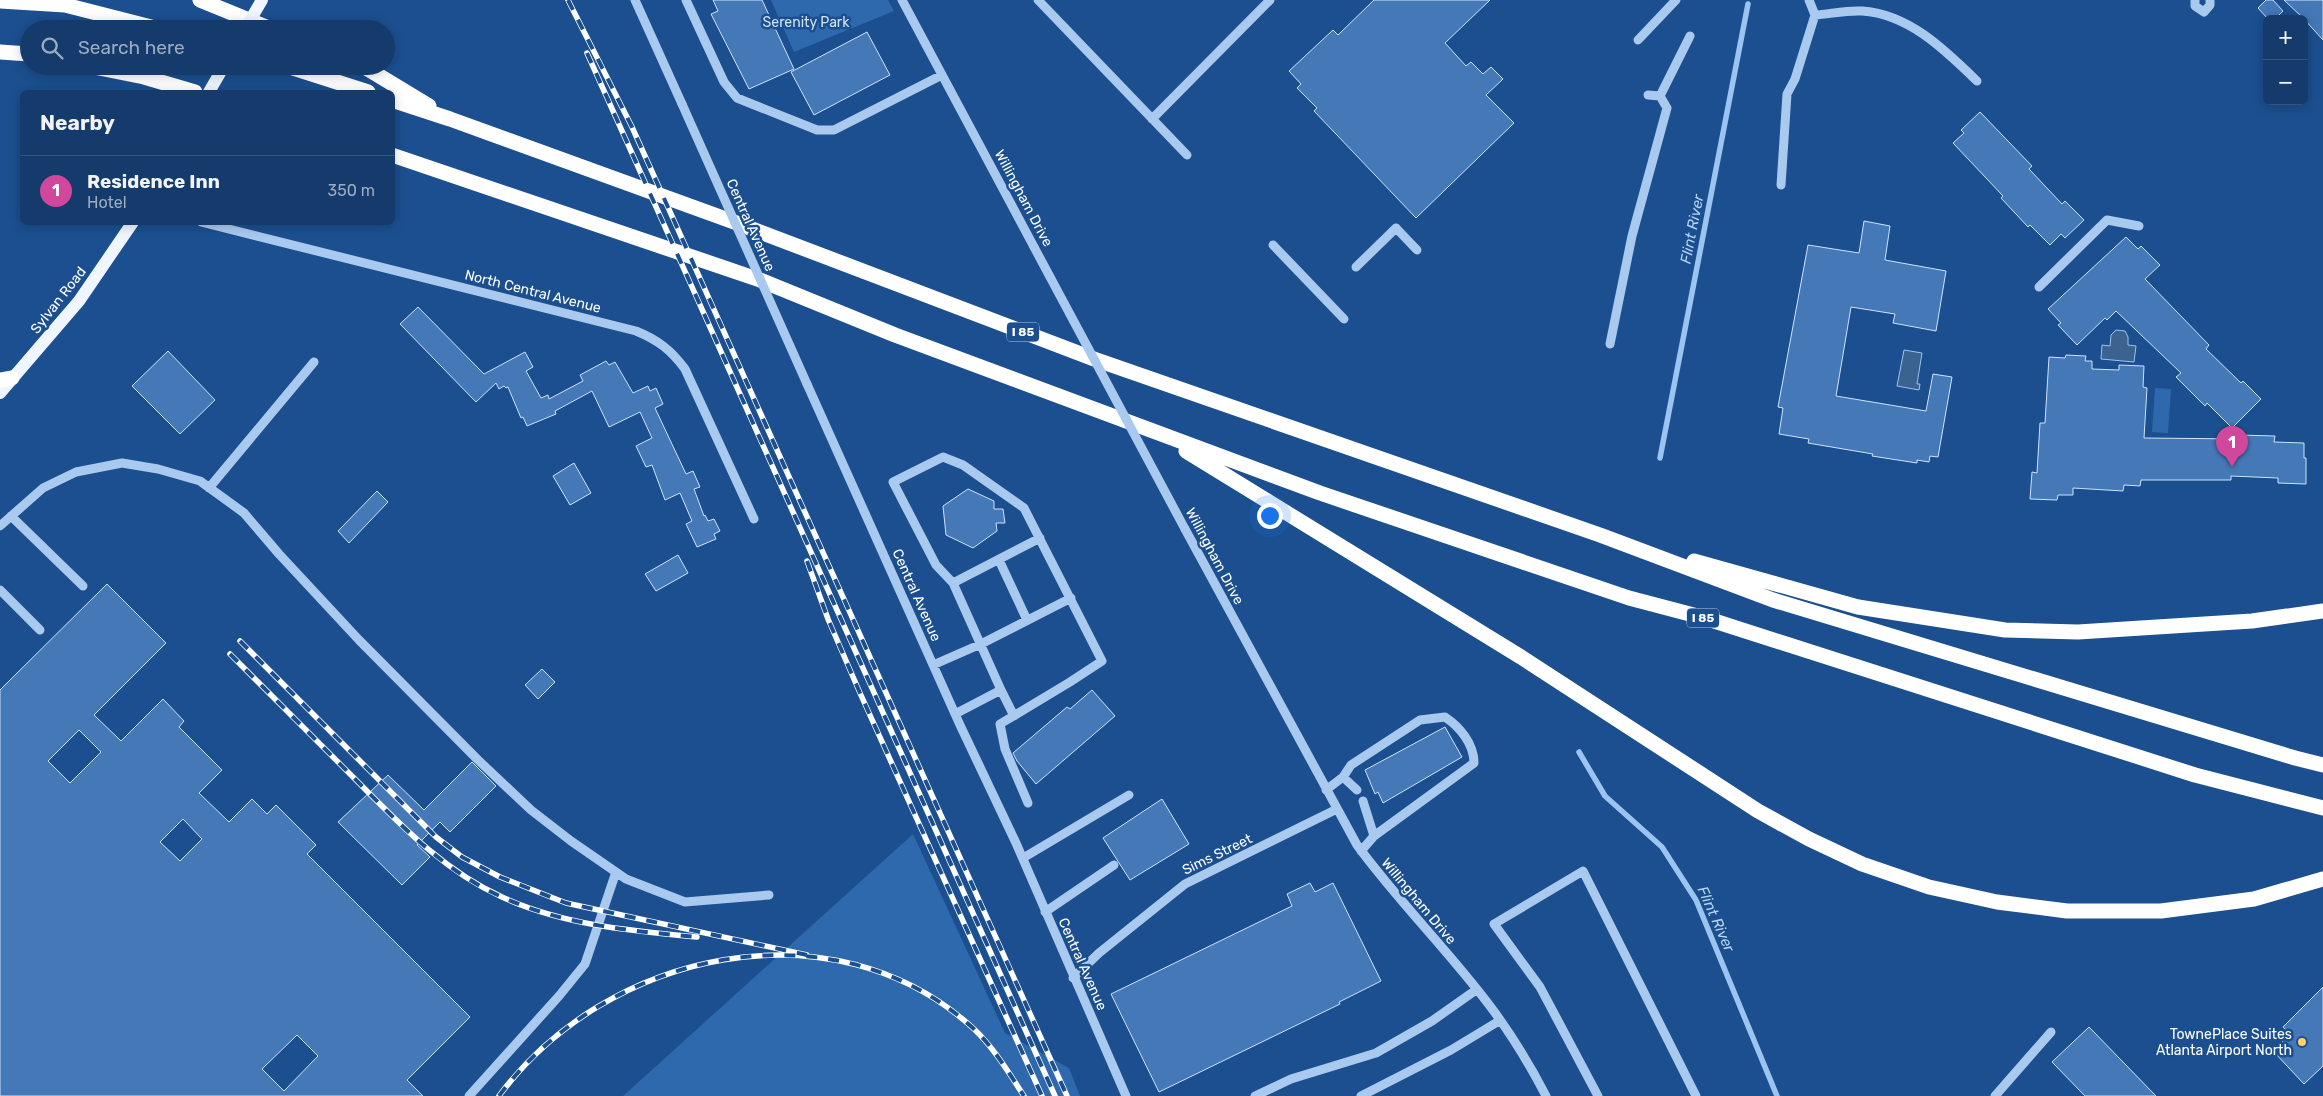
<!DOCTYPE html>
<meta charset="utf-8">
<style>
body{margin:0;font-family:Rubik,sans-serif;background:#1d4271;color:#f1f3f6}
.controls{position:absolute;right:15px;top:15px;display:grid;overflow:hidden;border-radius:8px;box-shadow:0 2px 12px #0003}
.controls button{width:45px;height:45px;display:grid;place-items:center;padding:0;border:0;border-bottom:1px solid #33557e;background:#143b6b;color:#f1f3f6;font:25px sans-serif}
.you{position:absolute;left:1269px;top:515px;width:18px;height:18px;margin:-12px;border:4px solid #fff;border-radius:50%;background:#1a73e8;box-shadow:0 0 0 8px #1a73e833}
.badge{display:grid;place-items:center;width:32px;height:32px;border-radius:50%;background:#90b9f0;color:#fff;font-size:16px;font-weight:700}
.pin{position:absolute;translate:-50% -41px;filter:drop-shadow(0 1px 2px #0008)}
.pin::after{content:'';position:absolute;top:26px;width:18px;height:15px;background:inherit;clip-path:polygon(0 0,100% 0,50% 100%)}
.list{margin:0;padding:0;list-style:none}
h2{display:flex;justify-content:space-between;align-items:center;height:65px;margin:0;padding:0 20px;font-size:21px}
h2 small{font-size:16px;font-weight:400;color:#9dadc1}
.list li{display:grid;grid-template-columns:32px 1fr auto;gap:15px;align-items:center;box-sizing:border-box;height:70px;padding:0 20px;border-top:1px solid #33557e}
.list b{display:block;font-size:19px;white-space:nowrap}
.list p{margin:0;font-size:16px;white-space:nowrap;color:#9dadc1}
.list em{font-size:16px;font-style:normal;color:#9dadc1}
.icon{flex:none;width:28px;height:28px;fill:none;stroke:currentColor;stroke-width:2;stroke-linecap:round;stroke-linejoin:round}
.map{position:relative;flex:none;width:2323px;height:1096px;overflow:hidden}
.search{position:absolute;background:#143b6b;box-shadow:0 2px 12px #0003;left:20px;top:20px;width:375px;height:55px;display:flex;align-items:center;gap:12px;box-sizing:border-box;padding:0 18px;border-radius:28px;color:#9dadc1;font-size:19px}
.panel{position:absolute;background:#143b6b;box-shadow:0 2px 12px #0003;left:20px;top:90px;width:375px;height:135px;border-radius:8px}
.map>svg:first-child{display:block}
</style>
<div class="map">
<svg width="2323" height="1096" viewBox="0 0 2323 1096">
<rect width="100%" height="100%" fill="#1b4f8f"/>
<path fill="#2e69ad" d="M771 0H888L894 11 794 52Z
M2155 388 2171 389 2168 433 2152 432Z
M913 834 1005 1033 1069 1068 1080 1096H623Z"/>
<path fill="#3c6290" stroke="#9cc4f0" d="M2116 330 2125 331 2128 337V345L2136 346 2134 362 2101 359 2102 345 2110 346 2111 335Z
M1904 350 1922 353 1917 384H1920L1919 390 1897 386Z"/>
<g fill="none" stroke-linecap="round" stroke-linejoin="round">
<path stroke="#9cc4f0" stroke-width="5.5" d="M1660 458 1748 4
M1579 752 1605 796 1662 847 1696 900 1777 1096"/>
</g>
<path fill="#4478b7" stroke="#cfe3fa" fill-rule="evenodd" d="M713 0H762L794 69 749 89 711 14 718 11Z
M1374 0H1490L1445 43 1466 66 1471 62 1483 74 1491 67 1503 79 1486 95 1514 123 1416 218 1314 111 1317 108 1297 88 1301 84 1289 71 1333 30 1338 35Z
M2266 0H2273L2283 11 2275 19H2268L2258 8Z
M2284 0H2323V40L2304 19Z
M867 32 890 75 814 115 791 72Z
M1980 112 2032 166 2029 169 2062 204 2065 201 2084 220 2065 238 2061 234 2050 245 2030 225 2028 227 2001 198 2003 196 1953 143 1964 133 1961 130Z
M1864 221 1890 226 1885 260 1946 271 1936 331 1893 323 1895 314 1851 307 1836 396 1926 411 1933 374 1952 377 1938 457 1930 456 1929 462 1917 460V463L1872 456 1873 454 1808 443 1809 439 1779 434 1783 408 1778 407 1808 245 1859 253Z
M2126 237 2138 249 2141 246 2160 265 2145 279 2209 345 2206 349 2241 383 2243 381 2261 399 2232 428 2207 403 2205 406 2176 377 2181 373 2116 311 2107 320 2105 318 2077 345 2058 325 2061 323 2048 309Z
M418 307 484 374 525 352 533 367 526 371 541 398 548 395 549 399 583 381 580 375 606 361 609 365 615 362 633 393 648 386 650 391 656 388 663 404 655 408 686 474 693 471 700 487 694 489 704 516 705 515 708 521 714 519 720 531 714 534 716 539 697 547 686 524 692 521 680 493 665 500 652 465 646 467 636 446 652 438 640 412 609 427 592 391 555 411 556 414 527 426 523 417 521 418 508 387 506 388 504 386 499 389 496 383 476 402 400 324Z
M168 351 215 400 180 434 132 386Z
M2066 355 2086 356 2085 361H2092V369L2119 370V365L2144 366 2143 387 2147 388 2144 438 2244 439 2239 435 2275 436 2274 442 2304 443V458H2306V484L2278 483V478L2231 476V480H2141L2140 486 2124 485 2123 491 2073 488V495H2058L2057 500 2030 499 2032 472 2037 473 2040 423H2045L2049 357 2065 358Z
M574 463 591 493 570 505 553 476Z
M968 489 994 501V509H1003L1005 523H996L997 531 973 548 946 535 943 506Z
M377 491 388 502 349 543 338 531Z
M678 555 688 573 656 591 645 574Z
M107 584 166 643 94 715 121 741 163 699 184 721 179 727 222 770 199 793 229 822 252 799 267 814 276 805 316 845 307 854 470 1017 407 1080 423 1096H0V690ZM79 730 101 752 70 783 48 761ZM183 819 202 839 180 861 160 842ZM297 1035 318 1056 284 1091 262 1069Z
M542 669 555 682 538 699 525 685Z
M1092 690 1115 716 1036 784 1017 761 1013 753 1067 707 1070 709Z
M1445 727 1462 757 1383 803 1378 792 1375 794 1365 770Z
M472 762 496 786 450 832 440 822 417 845 430 857 402 885 338 822 388 775 424 810Z
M1162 799 1189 844 1130 880 1103 838Z
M1310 883 1315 892 1333 883 1381 981 1339 1002 1340 1004 1159 1092 1111 994 1292 906 1287 894Z
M2323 987V1066L2304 1084 2273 1051 2290 1034 2283 1027Z
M2089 1027 2156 1096H2085L2052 1062Z"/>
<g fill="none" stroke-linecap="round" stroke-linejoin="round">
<path stroke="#a9c9ee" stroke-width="9" d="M635 0 682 104
M686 0 724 82 737 98 817 130H834L942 75
M902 0 1034 247
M1038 0 1187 155
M2195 0V6L2204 12 2210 5V0
M1815 15C1830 14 1847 10 1862 11 1909 14 1945 50 1977 81
M1638 40 1676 0
M1660 96 1690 36
M1152 119 1270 0
M1781 185 1787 94 1795 79 1815 15 1809 0
M201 222 636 331C658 340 671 350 685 369L754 519
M1273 245 1344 319
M1356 267 1396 228 1417 250
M2039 287 2107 220 2139 226
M1610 344 1632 236 1667 108 1660 96 1648 95
M807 384 960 725 1016 843 1126 1096
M209 488 314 362
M11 516 83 586
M0 526 43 488 76 472 122 463 158 469 200 481 244 513 279 554 359 640 478 760 531 810 571 841 626 879 685 902 769 895
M1185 529 1357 845C1398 901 1448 950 1490 1006 1511 1034 1530 1065 1546 1096
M999 560 1027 620
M953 583 1040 538
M0 590 40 630
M933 665 981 644 1071 598
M1001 690 1014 716
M955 714 1001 690 953 583 936 565 893 482 943 457 963 465 1024 508 1102 661 1070 682 1000 724 1005 749 1028 803
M1343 777 1357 790
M1326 790 1343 777 1351 765 1420 720 1445 717C1460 727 1474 744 1474 763L1374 836 1361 851
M1363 801 1374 836
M1023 858 1129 795
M1045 912 1114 865
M1073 978 1099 953 1185 884 1337 809
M469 1096 559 996 585 964 616 872
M1255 1096 1291 1079 1376 1053 1432 1021 1476 990
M1361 1096 1451 1050 1499 1021
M1598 1096 1540 987 1494 924 1583 871 1696 1096
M1995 1096 2051 1032"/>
<path stroke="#f0f6ff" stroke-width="12" d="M209 92 224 66
M0 393 79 301 133 222"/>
<path stroke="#fff" stroke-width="15" d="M200 0 271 29
M0 1 65 5 159 29
M0 52 29 54
M89 66 144 77 195 92
M287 66 368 92
M363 66 429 106
M392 100 450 119 734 222 1094 359 1600 535 1773 600 2295 758 2323 765
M392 155 760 280 895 335 1320 493 1629 598 1705 618 2195 775 2323 808
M0 380 12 378
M1186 451 1521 657 1758 811 1809 839 1862 864 1929 887 1997 902 2067 911H2161L2254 899 2323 879
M1694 561 1858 607 2005 630 2078 632 2252 621 2323 611"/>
<g stroke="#fff" stroke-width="5.5">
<path id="rail" d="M568 0 632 127 1067 1096
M587 53 1055 1096
M807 561 828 619 860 693 1042 1096
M240 641 436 837 462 857 500 877 566 903 807 955
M230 654C271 695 312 736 353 777 399 823 442 870 502 897 563 925 632 931 697 937
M499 1096C606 951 834 900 974 1029 994 1048 1009 1073 1024 1096"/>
</g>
<use href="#rail" stroke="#1b4f8f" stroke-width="4" stroke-dasharray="11" stroke-linecap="butt"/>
<path stroke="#a9c9ee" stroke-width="9" d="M682 104 807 384
M1034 247 1185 529"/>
<path stroke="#f0f6ff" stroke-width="12" d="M245 29 262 0"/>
</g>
<circle fill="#ffd166" stroke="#1b4f8f" stroke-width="2" cx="2302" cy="1042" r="5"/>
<g text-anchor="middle" stroke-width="5" stroke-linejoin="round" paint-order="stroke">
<g fill="#1b4f8f" stroke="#bbcadd" stroke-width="1">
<rect x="1007" y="322.5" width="32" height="19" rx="4"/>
<rect x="1687" y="608.5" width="32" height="19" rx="4"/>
</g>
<g font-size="12" font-weight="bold" fill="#fff">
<text x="1023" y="336">I 85</text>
<text x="1703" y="622">I 85</text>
</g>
<g font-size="14" fill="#cfe3fa" stroke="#1b4f8f">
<text x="806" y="27">Serenity Park</text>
</g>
<g font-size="14" fill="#fff" stroke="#1b4f8f">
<text transform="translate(1024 198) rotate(62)" y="5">Willingham Drive</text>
<text transform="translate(751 225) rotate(66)" y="5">Central Avenue</text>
<text transform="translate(533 291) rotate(14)" y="5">North Central Avenue</text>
<text transform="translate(58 300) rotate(-52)" y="5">Sylvan Road</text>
<text transform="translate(1215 556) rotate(62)" y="5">Willingham Drive</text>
<text transform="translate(917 595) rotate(66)" y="5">Central Avenue</text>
<text transform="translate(1217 854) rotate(-26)" y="5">Sims Street</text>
<text transform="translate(1419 901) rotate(50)" y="5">Willingham Drive</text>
<text transform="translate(1083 964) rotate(66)" y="5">Central Avenue</text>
</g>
<g font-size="14" fill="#fff" stroke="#1b4f8f" text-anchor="end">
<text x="2292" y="1039">TownePlace Suites<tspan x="2292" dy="16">Atlanta Airport North</tspan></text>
</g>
<g font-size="15" font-style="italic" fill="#b5d3f5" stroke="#1b4f8f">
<text transform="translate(1692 229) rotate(-79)" y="5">Flint River</text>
<text transform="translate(1716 919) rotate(66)" y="5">Flint River</text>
</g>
</g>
</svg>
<div class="controls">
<button>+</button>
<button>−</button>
</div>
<div class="you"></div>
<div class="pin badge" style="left:2232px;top:467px;background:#d1479c">1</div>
<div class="search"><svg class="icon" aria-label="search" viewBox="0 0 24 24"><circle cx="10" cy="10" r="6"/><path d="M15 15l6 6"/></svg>Search here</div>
<section class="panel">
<h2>Nearby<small></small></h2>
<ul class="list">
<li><span class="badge" style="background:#d1479c">1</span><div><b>Residence Inn</b><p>Hotel</p></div><em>350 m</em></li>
</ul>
</section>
</div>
